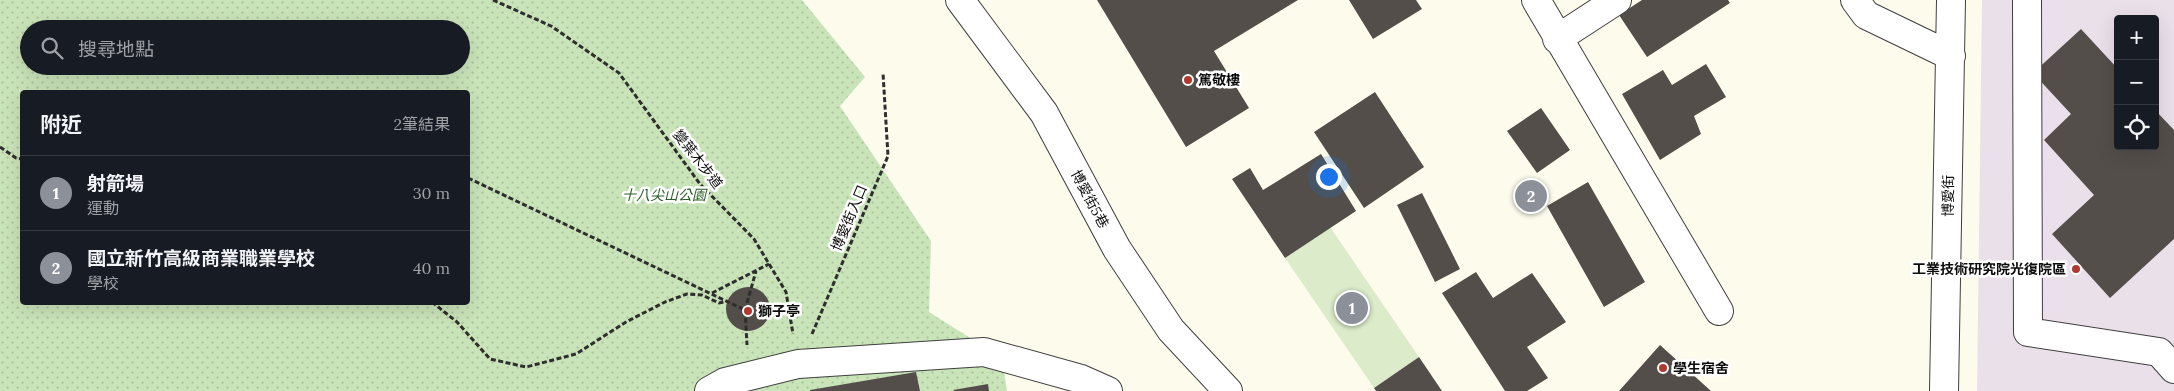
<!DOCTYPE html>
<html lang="zh-TW">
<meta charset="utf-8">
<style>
body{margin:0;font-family:Lora,"Noto Sans TC",serif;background:#242831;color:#f1f3f6}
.controls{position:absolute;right:15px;top:15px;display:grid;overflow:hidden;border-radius:5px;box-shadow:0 5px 20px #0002}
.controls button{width:45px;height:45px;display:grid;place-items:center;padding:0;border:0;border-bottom:1px solid #363941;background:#171b24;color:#f1f3f6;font:25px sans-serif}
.you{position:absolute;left:1328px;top:176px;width:18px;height:18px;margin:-12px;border:4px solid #fff;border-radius:50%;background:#1a73e8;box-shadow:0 0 0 8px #1a73e833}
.badge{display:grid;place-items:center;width:32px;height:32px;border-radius:50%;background:#8c9099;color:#fff;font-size:16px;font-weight:700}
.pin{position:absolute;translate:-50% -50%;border:2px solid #fff;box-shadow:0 1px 5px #0006}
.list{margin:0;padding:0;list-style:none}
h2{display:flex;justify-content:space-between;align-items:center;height:65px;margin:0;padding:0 20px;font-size:21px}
h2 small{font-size:16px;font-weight:400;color:#9ea1a6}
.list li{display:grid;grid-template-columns:32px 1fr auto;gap:15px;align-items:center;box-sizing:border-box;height:75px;padding:0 20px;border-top:1px solid #363941}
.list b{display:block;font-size:19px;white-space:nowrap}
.list p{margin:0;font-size:16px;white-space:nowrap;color:#9ea1a6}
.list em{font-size:16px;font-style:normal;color:#9ea1a6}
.icon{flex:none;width:28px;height:28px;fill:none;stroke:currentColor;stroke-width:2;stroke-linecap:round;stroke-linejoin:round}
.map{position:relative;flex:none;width:2174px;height:391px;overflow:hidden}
.search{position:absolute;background:#171b24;box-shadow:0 5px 20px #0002;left:20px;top:20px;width:450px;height:55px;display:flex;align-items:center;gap:12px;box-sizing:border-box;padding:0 18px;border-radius:28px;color:#9ea1a6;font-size:19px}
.panel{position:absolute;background:#171b24;box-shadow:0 5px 20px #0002;left:20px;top:90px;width:450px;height:215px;border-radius:5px}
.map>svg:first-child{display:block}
</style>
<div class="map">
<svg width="2174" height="391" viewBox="0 0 2174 391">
<defs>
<pattern id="park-dots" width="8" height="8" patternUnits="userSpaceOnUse" patternTransform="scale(1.25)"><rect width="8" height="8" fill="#cae4b9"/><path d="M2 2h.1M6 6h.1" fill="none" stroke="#acc29e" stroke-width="1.8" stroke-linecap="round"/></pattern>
</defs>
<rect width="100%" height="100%" fill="#fdfcec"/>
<path fill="#eae0ea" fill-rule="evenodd" d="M1982 0H2174V391H1977ZM2118 19H2155V146H2118Z"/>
<path fill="url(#park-dots)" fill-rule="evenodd" d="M0 0H802L865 77 840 106 931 241 929 312 1002 358 1007 391H0ZM29 29H461V66H29ZM22 92H468V302H22Z"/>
<path fill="#dcecca" d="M1330 227 1419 357 1374 388 1285 258Z"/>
<path fill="#534e49" d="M1097 0H1298L1214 51 1249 108 1186 147Z
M1349 0H1416L1422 9 1373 39Z
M1642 0H1728L1730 3 1647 57 1619 15Z
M2081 29 2118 69V146H2155V110L2174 130V239L2110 298 2052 234 2094 195 2044 140 2071 114 2033 73Z
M1706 64 1726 97 1694 116 1701 134 1660 160 1622 94 1663 70 1672 85Z
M1375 92 1424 167 1364 208 1314 132Z
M1541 108 1570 150 1537 173 1507 131Z
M1321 154 1356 211 1285 258 1232 179 1250 168 1263 190Z
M1588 182 1645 282 1604 307 1547 206Z
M1422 193 1460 269 1435 282 1397 205Z
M1476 272 1493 298 1532 273 1566 322 1527 347 1548 378 1527 391H1505L1442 293Z
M726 309a22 22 0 1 1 44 0a22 22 0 1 1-44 0Z
M1660 345 1711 391H1619Z
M1419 357 1442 391H1376L1374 388Z
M916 372 920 391H810V390Z
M988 384 989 391H954L953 390Z"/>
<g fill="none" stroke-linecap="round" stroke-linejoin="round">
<g stroke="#3f3f3f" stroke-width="30">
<path id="minor" d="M960 0 1044 113 1117 249 1171 330 1228 391
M1536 0 1719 311
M1855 0 1866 15 1951 56
M2027 0 2028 332 2159 352 2174 369
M1557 39 1617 0
M709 391 725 382 798 364 984 352 1081 379 1108 391
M1944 391 1951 0"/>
</g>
<path stroke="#2e2e2e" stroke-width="3" stroke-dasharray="5 2.5" stroke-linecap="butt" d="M493 0 551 26 619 73 700 184 754 239 786 292 793 334
M0 147 16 158 22 159
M468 178 745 310 747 345
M712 293 769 264
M432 302 457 322 490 359 526 367 576 354 626 322 665 302 687 294 702 295 719 303 728 301
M745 310 756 271
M812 334 888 156 883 73"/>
<use href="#minor" stroke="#fff" stroke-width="28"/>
</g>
<g fill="#ae3a31" stroke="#fff" stroke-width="2">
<circle cx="1188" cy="80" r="5"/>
<circle cx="2076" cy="269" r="5"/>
<circle cx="748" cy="311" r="5"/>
<circle cx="1663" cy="368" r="5"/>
</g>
<g text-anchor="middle" stroke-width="5" stroke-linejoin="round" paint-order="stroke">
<g font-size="14" font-weight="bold" fill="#0c0c0c" stroke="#fff" text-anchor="start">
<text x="1198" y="85">篤敬樓</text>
<text x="2066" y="274" text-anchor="end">工業技術研究院光復院區</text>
<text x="758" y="316">獅子亭</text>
<text x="1673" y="373">學生宿舍</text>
</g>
<g font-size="14" fill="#0c0c0c" stroke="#fff">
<text transform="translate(698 159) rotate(52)" y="5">變葉木步道</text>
<text transform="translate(1948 196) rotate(-89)" y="5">博愛街</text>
<text transform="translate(1090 199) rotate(62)" y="5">博愛街5巷</text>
<text transform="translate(849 218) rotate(-67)" y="5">博愛街入口</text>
</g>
<g font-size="14" font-style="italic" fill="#285d22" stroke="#fff">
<text x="664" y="200">十八尖山公園</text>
</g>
</g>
</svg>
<div class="controls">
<button>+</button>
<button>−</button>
<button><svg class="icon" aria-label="locate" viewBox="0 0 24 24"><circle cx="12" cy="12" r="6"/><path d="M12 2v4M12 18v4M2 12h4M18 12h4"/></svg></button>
</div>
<div class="you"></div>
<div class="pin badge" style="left:1352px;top:308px">1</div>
<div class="pin badge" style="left:1531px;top:196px">2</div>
<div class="search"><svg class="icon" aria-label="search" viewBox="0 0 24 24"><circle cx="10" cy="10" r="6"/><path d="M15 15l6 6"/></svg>搜尋地點</div>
<section class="panel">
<h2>附近<small>2筆結果</small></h2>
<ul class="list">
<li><span class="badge">1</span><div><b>射箭場</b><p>運動</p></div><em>30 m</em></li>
<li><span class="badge">2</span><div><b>國立新竹高級商業職業學校</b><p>學校</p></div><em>40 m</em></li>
</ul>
</section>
</div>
